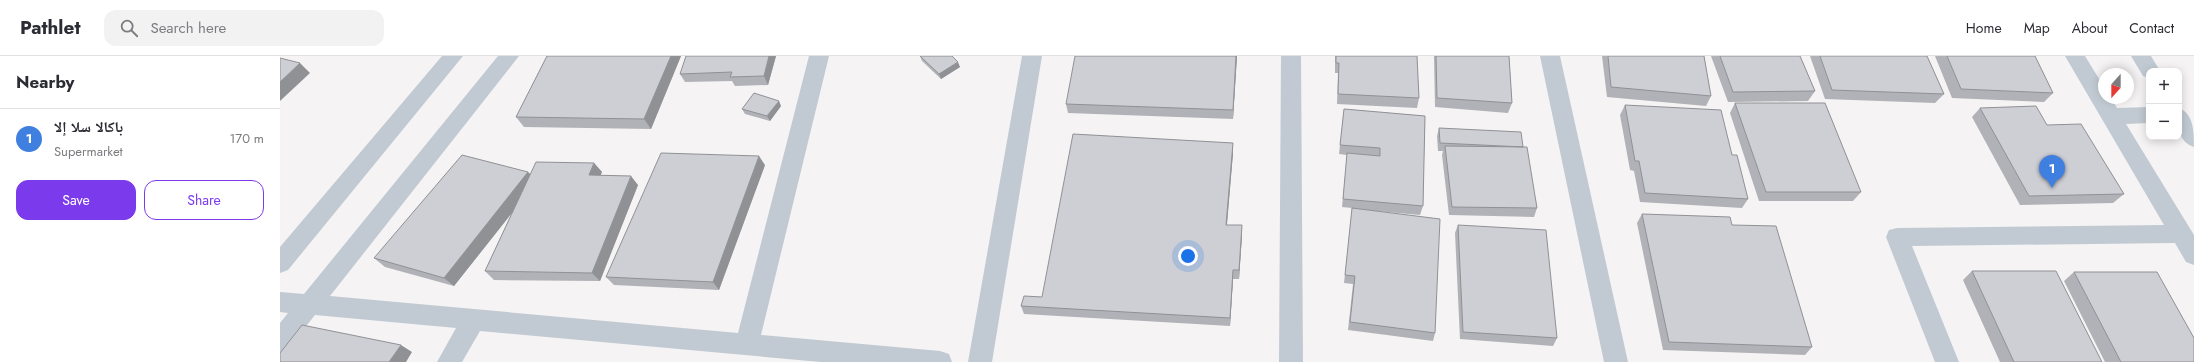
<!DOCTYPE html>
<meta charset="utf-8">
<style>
body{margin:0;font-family:Jost,"Noto Naskh Arabic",sans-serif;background:#f2f2f3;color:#2b2b33}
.controls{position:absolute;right:12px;top:12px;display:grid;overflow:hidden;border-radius:8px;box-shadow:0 2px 10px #0003}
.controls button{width:36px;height:36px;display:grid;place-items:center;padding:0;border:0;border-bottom:1px solid #e1e1e2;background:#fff;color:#2b2b33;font:20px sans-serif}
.compass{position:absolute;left:1818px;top:12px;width:36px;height:36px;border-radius:50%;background:#fff;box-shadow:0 2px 10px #0003;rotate:201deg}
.you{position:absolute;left:908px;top:200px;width:14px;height:14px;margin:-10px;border:3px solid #fff;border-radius:50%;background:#1a73e8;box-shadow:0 0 0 6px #1a73e833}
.badge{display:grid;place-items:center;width:26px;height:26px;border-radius:50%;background:#7c3aed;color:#fff;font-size:13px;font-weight:700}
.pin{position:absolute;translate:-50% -33px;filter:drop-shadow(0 1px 2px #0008)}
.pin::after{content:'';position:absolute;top:21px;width:14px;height:12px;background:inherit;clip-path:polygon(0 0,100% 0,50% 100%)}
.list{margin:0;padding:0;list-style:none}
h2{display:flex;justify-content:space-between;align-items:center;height:52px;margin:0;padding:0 16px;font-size:17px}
h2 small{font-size:13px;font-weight:400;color:#7c7c81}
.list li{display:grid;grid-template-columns:26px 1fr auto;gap:12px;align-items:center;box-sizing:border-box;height:60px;padding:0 16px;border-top:1px solid #e1e1e2}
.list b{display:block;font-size:15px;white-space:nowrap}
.list p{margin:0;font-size:13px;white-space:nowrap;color:#7c7c81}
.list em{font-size:13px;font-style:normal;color:#7c7c81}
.actions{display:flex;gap:8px;padding:12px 16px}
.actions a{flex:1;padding:9px 0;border:1px solid #7c3aed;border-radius:12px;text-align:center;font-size:14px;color:#7c3aed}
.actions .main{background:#7c3aed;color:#fff}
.icon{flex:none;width:22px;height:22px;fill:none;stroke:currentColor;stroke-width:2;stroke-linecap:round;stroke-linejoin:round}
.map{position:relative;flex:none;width:1914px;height:306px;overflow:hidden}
header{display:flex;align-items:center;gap:24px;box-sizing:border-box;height:56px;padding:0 20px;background:#fff;border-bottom:1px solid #e1e1e2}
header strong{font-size:19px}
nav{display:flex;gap:22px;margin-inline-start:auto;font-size:14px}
.search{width:280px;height:36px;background:#f2f2f3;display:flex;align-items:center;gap:10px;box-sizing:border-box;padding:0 14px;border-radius:12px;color:#7c7c81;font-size:15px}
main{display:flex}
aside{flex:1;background:#fff}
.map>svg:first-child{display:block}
</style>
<header>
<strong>Pathlet</strong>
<div class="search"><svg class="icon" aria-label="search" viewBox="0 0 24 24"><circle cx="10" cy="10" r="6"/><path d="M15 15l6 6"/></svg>Search here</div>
<nav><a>Home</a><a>Map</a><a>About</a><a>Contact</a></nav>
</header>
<main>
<aside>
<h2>Nearby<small></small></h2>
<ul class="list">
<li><span class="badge" style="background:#3f7fe0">1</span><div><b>باكالا سلا إلا</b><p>Supermarket</p></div><em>170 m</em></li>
</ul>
<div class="actions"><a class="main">Save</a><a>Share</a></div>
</aside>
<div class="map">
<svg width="1914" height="306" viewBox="0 0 1914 306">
<rect width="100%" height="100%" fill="#f5f3f3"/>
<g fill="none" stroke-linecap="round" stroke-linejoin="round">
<path fill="#c1cad2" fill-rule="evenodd" d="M162 0H183L8 214 0 217V191Z
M218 0H239L50 240 458 277 529 0H549L481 279 660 295 669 298 672 306H541L200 275 182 306H157L176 272 35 259 8 293 0 296V267L8 257 0 256V236L24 238Z
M742 0H762L712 306H688Z
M1001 0H1021L1023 306H999Z
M1260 0H1280L1348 306H1324Z
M1785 0H1805L1824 31V42H1831L1837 52 1869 51V67L1846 68 1914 179V209L1906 206 1895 187 1632 190 1679 306H1655L1606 181 1609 174 1617 172 1884 169Z
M1851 0H1871L1880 15H1869V22L1863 20Z
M1899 52C1914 58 1914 76 1914 91 1896 85 1899 68 1899 52Z"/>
</g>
<path fill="#b0b2b7" d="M267 0H401L371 73 244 71 236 61Z
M496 0 488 29 455 30 452 25 405 26 400 18Z
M640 0 680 11 661 23 642 5Z
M957 0 953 63 788 57 786 48Z
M1055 0H1137L1139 42 1137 52 1057 48 1058 17H1055Z
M1154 0H1229L1232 47 1228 57 1155 51Z
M1322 0H1424L1431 40 1426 50 1327 41Z
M1431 0H1520L1535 35 1528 45 1448 46Z
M1530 0H1647L1664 38 1655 47 1545 43Z
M1655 0H1755L1773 37 1764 46 1672 42Z
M1455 47 1581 136 1573 145H1479L1450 57Z
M1345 49 1452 99 1468 143 1462 152 1360 146 1354 115 1350 114 1340 59Z
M501 50 490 65 465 58 462 53Z
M1700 52 1767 69 1844 138 1833 147 1740 149 1692 61Z
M1064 53 1145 60 1143 150 1140 159 1085 154 1155 277 1153 285 1068 274 1073 228 1064 227 1072 152 1062 151 1067 99 1059 98Z
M1159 72 1243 91 1257 152 1254 161 1169 159 1162 99 1163 95H1158L1157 80Z
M953 87V97L947 169H962V179L959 223H953L950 270 744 258 741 250 762 241Z
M314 107 322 116 320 119 358 129 320 225 214 224 205 215 232 157 174 230 105 211 94 202 248 116 250 118Z
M485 109 439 234 334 229 326 221Z
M1362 158 1452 169 1532 291 1525 299 1383 294 1357 167Z
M1178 169 1277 282 1273 290 1180 283 1175 177Z
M1692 215 1822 306H1720L1683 224Z
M1794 216 1914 306H1825L1784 225Z"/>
<path fill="#909195" d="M391 0H401L371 73 364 63Z
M489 0H496L488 29 484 20Z
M956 0H957L953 63V54Z
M678 6 680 11 661 23 659 18Z
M20 7 30 17 0 45V26Z
M499 45 501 50 490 65 487 60Z
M953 87V97L946 178V169Z
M479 100 485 109 439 234 433 226Z
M314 107 322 116 317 128 309 119Z
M248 116 257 125 174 230 164 222Z
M351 120 358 129 320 225 312 217Z
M962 169V179L959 223V214Z
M953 214V223L950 270V262Z
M121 289 132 296 126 306H109Z"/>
<path fill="#cdcfd5" stroke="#909195" d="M267 0H391L364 63 236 61Z
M406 0H489L484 20 450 21 452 16 400 18Z
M640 0H672L678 6 659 18Z
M795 0H956L953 54 786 48Z
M1056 0H1137L1139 42 1058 38 1059 7H1056Z
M1156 0H1229L1232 47 1157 42Z
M1328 0H1424L1431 40 1331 31Z
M1440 0H1520L1535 35 1453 36Z
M1540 0H1647L1664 38 1552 34Z
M1667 0H1755L1773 37 1681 33Z
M0 2 20 7 0 26Z
M474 37 499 45 487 60 462 53Z
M1455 47H1545L1581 136H1486Z
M1345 49 1441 54 1452 99H1457L1468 143 1365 137 1359 105H1355Z
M1756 50 1767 69 1801 68 1844 138 1749 140 1700 52Z
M1064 53 1145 60 1143 150 1063 143 1067 97 1100 100V92L1060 89Z
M1159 72 1241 76 1243 91 1160 87Z
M793 78 953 87 946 169H962L959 214H953L950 262 741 250 744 240 762 241Z
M1165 90 1247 91 1257 152 1172 151Z
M381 97 479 100 433 226 326 221Z
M182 99 248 116 164 222 94 202Z
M256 106 314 107 309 119 351 120 312 217 205 215Z
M1072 152 1160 163 1155 277 1070 266 1075 220 1065 219Z
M1362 158 1450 161 1452 169 1496 170 1532 291 1389 286Z
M1178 169 1266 174 1277 282 1183 276Z
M1692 215H1776L1822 306H1734Z
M1794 216H1877L1914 282V306H1841Z
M22 269 121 289 109 306H0V297Z"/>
</svg>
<div class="controls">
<button>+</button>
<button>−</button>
</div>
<svg class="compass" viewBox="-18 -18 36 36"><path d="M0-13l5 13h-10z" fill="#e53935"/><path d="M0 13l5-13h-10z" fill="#7c7c81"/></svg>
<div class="you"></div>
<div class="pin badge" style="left:1772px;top:132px;background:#3f7fe0">1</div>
</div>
</main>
